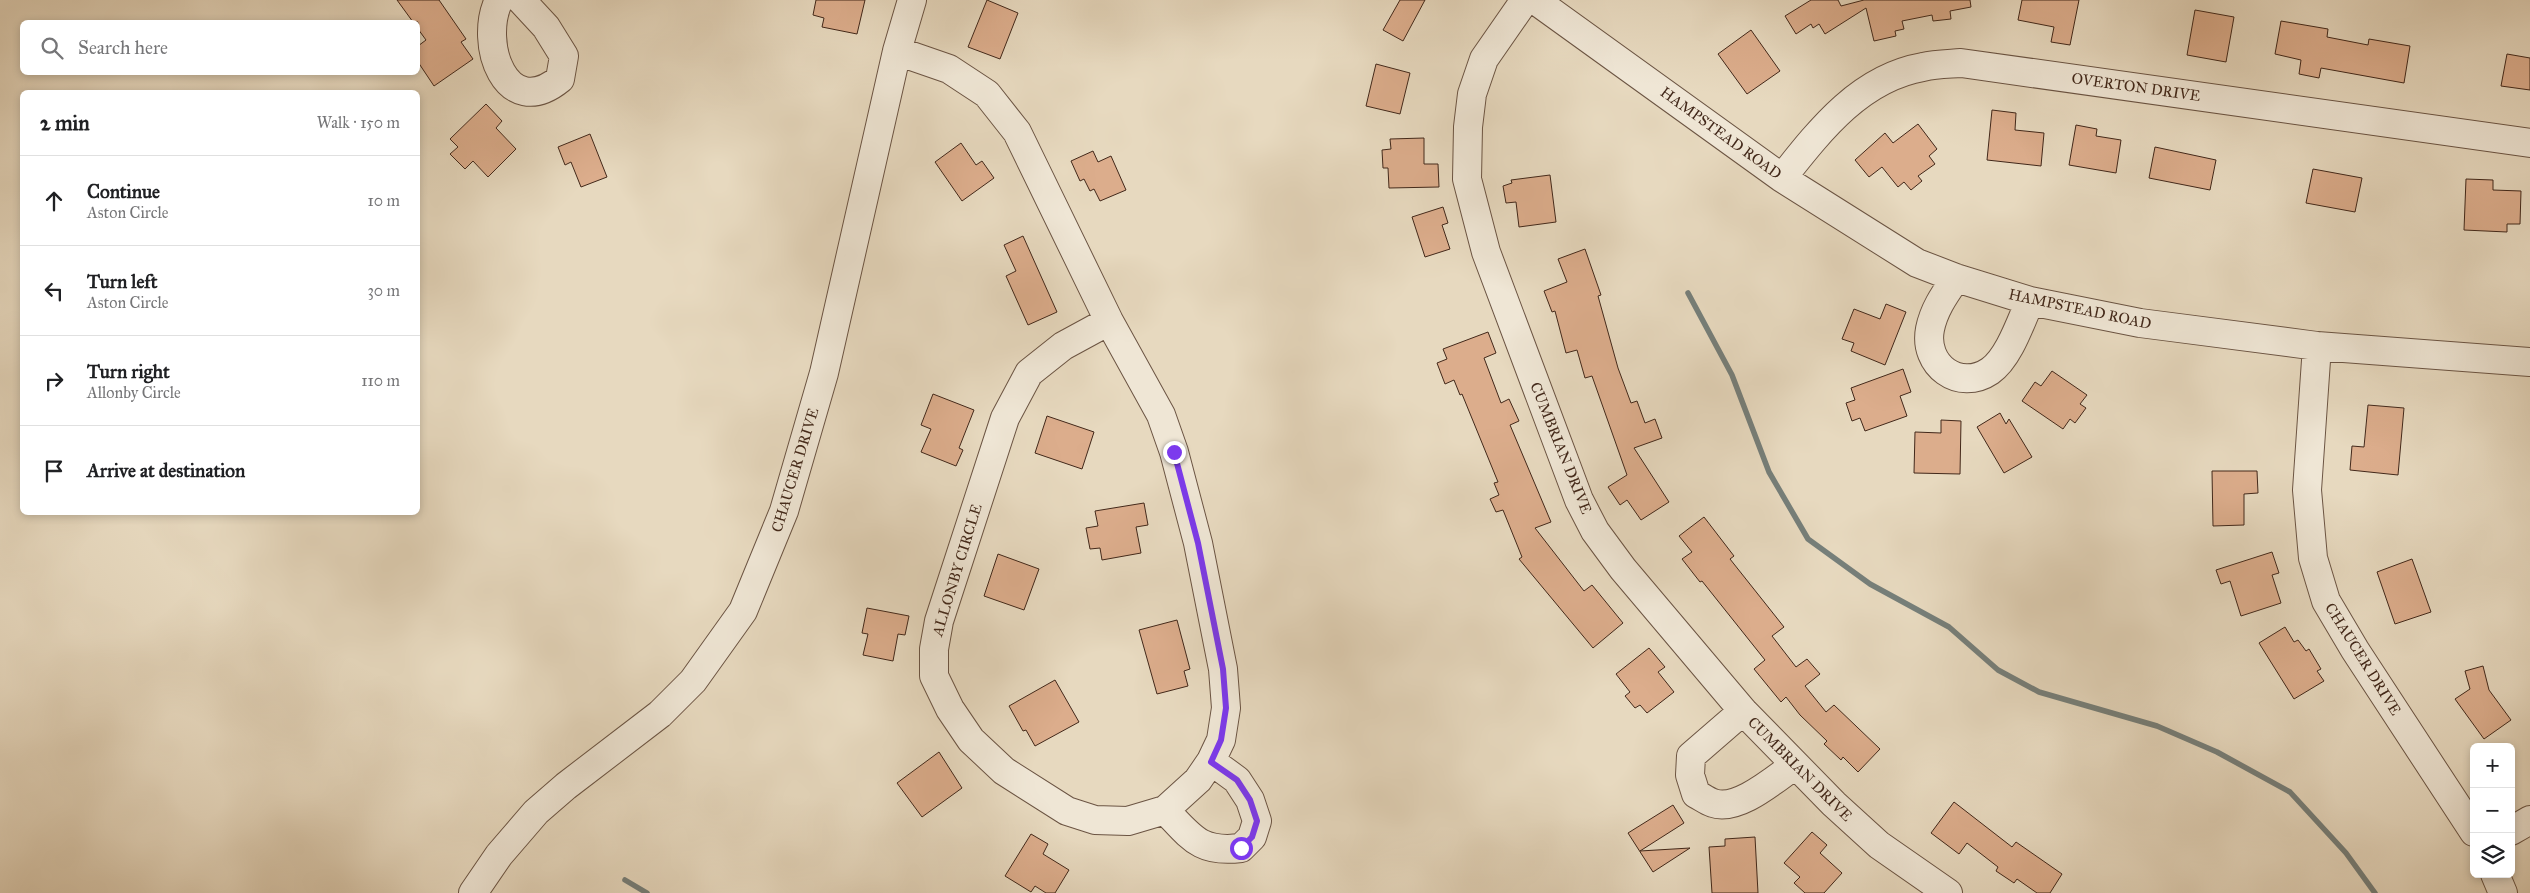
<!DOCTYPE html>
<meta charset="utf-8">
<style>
body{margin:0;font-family:"IM FELL Great Primer",serif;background:#f2f2f2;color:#202124}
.controls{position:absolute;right:15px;bottom:15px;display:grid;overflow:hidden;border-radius:8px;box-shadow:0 2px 8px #0003}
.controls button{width:45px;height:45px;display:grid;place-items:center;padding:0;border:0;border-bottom:1px solid #e0e0e0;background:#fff;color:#202124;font:25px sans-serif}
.stop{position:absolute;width:15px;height:15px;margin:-11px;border:4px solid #7c3aed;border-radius:50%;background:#fff}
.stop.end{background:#7c3aed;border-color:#fff;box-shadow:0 1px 5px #0008}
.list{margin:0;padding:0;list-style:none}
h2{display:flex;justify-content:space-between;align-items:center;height:65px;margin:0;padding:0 20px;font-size:21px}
h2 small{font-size:16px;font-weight:400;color:#757577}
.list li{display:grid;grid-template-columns:32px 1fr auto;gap:15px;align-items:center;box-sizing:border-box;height:90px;padding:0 20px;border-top:1px solid #e0e0e0}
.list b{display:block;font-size:19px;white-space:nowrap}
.list p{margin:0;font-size:16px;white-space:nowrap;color:#757577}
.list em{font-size:16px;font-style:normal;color:#757577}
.icon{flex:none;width:28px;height:28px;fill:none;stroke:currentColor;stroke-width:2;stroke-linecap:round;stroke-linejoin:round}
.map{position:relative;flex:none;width:2530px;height:893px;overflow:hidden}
.search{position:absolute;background:#fff;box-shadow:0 2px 8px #0003;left:20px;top:20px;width:400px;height:55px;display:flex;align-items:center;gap:12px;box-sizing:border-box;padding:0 18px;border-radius:8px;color:#757577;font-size:19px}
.panel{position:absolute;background:#fff;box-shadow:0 2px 8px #0003;left:20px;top:90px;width:400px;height:425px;border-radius:8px}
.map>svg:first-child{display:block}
</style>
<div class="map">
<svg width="2530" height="893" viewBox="0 0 2530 893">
<rect width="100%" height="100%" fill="#e7d9bf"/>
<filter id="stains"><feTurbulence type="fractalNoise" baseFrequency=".004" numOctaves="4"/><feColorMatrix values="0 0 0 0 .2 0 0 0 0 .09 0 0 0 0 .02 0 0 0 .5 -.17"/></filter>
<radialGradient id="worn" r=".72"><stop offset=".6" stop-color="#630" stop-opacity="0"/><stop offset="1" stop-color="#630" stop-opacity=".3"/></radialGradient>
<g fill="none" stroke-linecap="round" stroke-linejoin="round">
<path stroke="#767f7a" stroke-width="5.5" d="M1688 293 1732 375 1769 472 1808 539 1870 584 1949 627 1998 670 2039 692 2157 726 2217 752 2290 792 2346 853 2375 893
M625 880 647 893"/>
</g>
<path fill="#dcad8c" stroke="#42281a" d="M397 0H439L466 39 461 42 473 59 434 86 418 62V46L426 40 418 29V22H413Z
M816 0H865L857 34 822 27 824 18 813 15Z
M987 0 1018 13 1000 59 968 47Z
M1400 0H1425L1403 41 1383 30Z
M1811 0H1838L1841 6 1864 0H1970L1971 7 1950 11 1951 19 1933 21 1932 15 1902 21 1904 29 1895 31 1896 36 1874 41 1866 8 1825 34 1819 24 1813 28 1811 24 1796 34 1785 16Z
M2022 0H2079L2070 45 2051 42 2054 27 2018 20Z
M2195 10 2234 17 2226 62 2187 55Z
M2281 21 2328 29 2327 37 2368 45 2369 39 2410 46 2404 83 2321 68 2319 78 2299 74 2301 60 2275 54Z
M1751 30 1780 71 1747 94 1718 54Z
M2507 54 2530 58V90L2501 86Z
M1376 64 1410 73 1400 114 1366 106Z
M486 104 502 121 496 128 516 149 488 177 473 161 465 169 450 154 458 147 450 139Z
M1992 110 2016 113 2015 130 2044 133 2041 166 1987 160Z
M1918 124 1937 149 1929 156 1935 164 1918 176 1922 181 1911 190 1904 182 1898 187 1882 167 1869 177 1855 160 1885 133 1893 143Z
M2076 125 2097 129 2096 136 2121 140 2116 173 2069 165Z
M590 134 607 177 581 187 571 162 565 165 558 147Z
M1424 138V164H1438L1439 187 1389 188 1388 168H1383L1382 150 1391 149 1390 139Z
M961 143 976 165 982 161 994 178 962 201 935 162Z
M2155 147 2216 160 2210 190 2149 178Z
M1093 151 1098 162 1111 156 1126 190 1100 201 1094 189 1090 191 1084 179 1080 181 1071 161Z
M2313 169 2362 178 2355 212 2306 203Z
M1550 175 1556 222 1519 227 1516 202 1506 203 1503 186 1512 183 1511 180Z
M2466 179 2493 180V190L2521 191 2520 224H2507V232L2464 230Z
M1443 207 1448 223 1442 225 1450 249 1425 257 1412 217Z
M1023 236 1057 312 1028 325 1006 276 1016 271 1004 245Z
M1585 249 1601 295 1598 296 1618 368 1631 403 1637 401 1645 423 1655 419 1662 438 1634 448 1669 502 1641 520 1627 500 1620 505 1608 487 1627 475 1592 376 1585 378 1577 350 1566 353 1555 311 1552 312 1544 291 1567 282 1558 259Z
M1886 304 1906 312 1885 365 1851 351 1854 343 1842 339 1854 309 1880 319Z
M1488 332 1496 353 1484 358 1501 403 1509 399 1519 421 1510 425 1551 522 1535 528 1584 591 1592 585 1623 623 1593 648 1519 559 1522 557 1503 510 1496 512 1490 499 1499 495 1494 483 1498 482 1462 394 1460 395 1454 380 1445 384 1437 363 1447 359 1443 349Z
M1903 369 1911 392 1900 396 1907 416 1865 431 1860 418 1852 421 1846 403 1855 400 1851 388Z
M2052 371 2087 395 2080 404 2086 408 2075 423 2070 419 2063 429 2022 401 2035 382 2041 386Z
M933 394 974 410 959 448 963 450 956 466 921 452 931 429 921 425Z
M2368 405 2404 408 2398 475 2350 470 2352 446 2364 447Z
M2000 413 2006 424 2009 419 2032 457 2004 473 1977 427Z
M1047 416 1094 432 1082 469 1035 453Z
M1941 420 1961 421 1960 474 1914 473 1915 432 1941 433Z
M2212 471H2257L2258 493 2244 494V525L2213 526Z
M1144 503 1148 525 1136 527 1141 553 1102 560 1100 548 1090 549 1086 528 1098 526 1095 511Z
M1704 517 1734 556 1730 559 1784 627 1772 636 1796 667 1807 659 1820 674 1805 686 1826 712 1834 705 1880 749 1858 772 1843 757 1841 760 1824 744 1827 741 1800 715 1786 697 1781 702 1754 669 1765 660 1702 581 1700 582 1682 559 1692 552 1679 536Z
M2272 552 2279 573 2272 575 2281 603 2241 616 2230 581 2221 584 2216 570Z
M998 554 1039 569 1024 610 984 596Z
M2412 559 2431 612 2395 624 2377 572Z
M867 608 909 616 905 635 898 634 893 661 863 655 868 634 862 633Z
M1177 620 1190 669 1184 671 1188 686 1157 694 1139 630Z
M2285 627 2294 642 2298 640 2306 651 2309 649 2321 669 2317 671 2324 681 2294 699 2259 643Z
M1649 648 1665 667 1658 672 1674 692 1647 713 1640 705 1635 708 1625 696 1630 692 1616 674Z
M2483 666 2489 690 2511 720 2484 739 2455 699 2470 689 2465 671Z
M1055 680 1079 722 1035 746 1026 730 1023 731 1009 706Z
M939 752 962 788 922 817 897 783Z
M1954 802 2012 847 2016 842 2062 874 2050 893H2037L2017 879 2014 883 1996 871 1998 867 1967 843 1959 854 1931 833Z
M1673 805 1684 823 1640 851 1690 848 1653 872 1628 833Z
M1812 832 1827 845 1820 853 1842 873 1824 893H1805L1794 883 1800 877 1784 863Z
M1031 834 1048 844 1043 854 1069 870 1055 893H1046L1035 886 1031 892 1005 876Z
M1755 837 1758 893H1712L1709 847 1725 846V839Z"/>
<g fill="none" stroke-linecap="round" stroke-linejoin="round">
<g stroke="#6b5443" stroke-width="30">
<path id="minor" d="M499 0C478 43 506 123 560 79L564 56 546 27 521 0
M1525 0 1484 59 1472 94 1468 127 1467 179 1486 252 1579 500 1595 531 1623 569 1743 711 1834 804 1879 845 1948 893
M1535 0 1782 178 1917 263 1956 278 2030 301 2140 323 2317 346 2530 362
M897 51 949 69 987 94 1017 132 1109 321 1161 415 1174 452 1198 543 1223 669 1226 708 1221 740 1211 761 1198 780 1165 810 1128 821 1095 820 1067 811 1004 771 971 740 950 709 934 676V649L939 621 1005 418 1029 373 1063 346 1109 321
M1782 178C1820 130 1860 78 1923 67 1935 64 1948 64 1961 63L2530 143
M1956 278C1945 294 1934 309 1930 329 1923 365 1959 392 1990 371 2009 358 2021 321 2030 301
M2317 346 2307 490 2313 558 2326 601 2355 650 2474 832
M1743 711 1691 756 1690 775 1696 794C1702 797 1707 801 1713 803 1738 812 1776 778 1795 765
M1165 810C1192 838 1200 853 1241 848L1252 837 1257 821 1250 800 1237 780 1211 761
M2511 831 2530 820
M2495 874 2503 893
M473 893 499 855 536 812 566 786 660 714 693 681 743 611 784 511 824 373 897 51 912 0"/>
</g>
<use href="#minor" stroke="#efe6d5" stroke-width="28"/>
</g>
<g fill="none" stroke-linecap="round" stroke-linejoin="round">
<path stroke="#7c3aed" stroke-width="6" d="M1174 452 1198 543 1223 669 1226 708 1221 740 1211 762 1237 780 1250 800 1257 821 1252 837 1241 848"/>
</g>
<g text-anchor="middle" stroke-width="4" stroke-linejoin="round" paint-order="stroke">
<g font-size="15" fill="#42281a" stroke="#efe6d5">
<text transform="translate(2136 87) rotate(8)" y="5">OVERTON DRIVE</text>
<text transform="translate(1721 133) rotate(36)" y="5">HAMPSTEAD ROAD</text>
<text transform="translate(2080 309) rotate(12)" y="5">HAMPSTEAD ROAD</text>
<text transform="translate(1561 448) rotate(68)" y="5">CUMBRIAN DRIVE</text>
<text transform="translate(795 470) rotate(-73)" y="5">CHAUCER DRIVE</text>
<text transform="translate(957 570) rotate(-73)" y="5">ALLONBY CIRCLE</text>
<text transform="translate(2363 659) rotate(58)" y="5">CHAUCER DRIVE</text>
<text transform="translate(1800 769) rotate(45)" y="5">CUMBRIAN DRIVE</text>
</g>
</g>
<rect width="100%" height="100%" filter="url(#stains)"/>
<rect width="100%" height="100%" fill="url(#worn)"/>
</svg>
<div class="controls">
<button>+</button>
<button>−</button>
<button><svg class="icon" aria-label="layers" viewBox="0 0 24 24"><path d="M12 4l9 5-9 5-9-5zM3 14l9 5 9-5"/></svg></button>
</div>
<div class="stop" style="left:1241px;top:848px"></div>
<div class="stop end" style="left:1174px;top:452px"></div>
<div class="search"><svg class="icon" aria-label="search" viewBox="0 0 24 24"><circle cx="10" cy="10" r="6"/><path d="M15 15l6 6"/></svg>Search here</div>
<section class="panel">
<h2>2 min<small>Walk · 150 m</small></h2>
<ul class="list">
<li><svg class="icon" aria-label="ahead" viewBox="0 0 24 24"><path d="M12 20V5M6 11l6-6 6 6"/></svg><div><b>Continue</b><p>Aston Circle</p></div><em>10 m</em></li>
<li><svg class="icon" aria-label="left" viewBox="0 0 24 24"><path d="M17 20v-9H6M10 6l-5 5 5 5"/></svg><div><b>Turn left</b><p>Aston Circle</p></div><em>30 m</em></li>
<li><svg class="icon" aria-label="right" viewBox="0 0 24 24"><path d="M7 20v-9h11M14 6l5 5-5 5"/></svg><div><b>Turn right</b><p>Allonby Circle</p></div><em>110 m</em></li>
<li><svg class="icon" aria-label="arrive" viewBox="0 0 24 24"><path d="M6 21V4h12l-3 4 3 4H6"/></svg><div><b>Arrive at destination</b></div></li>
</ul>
</section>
</div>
